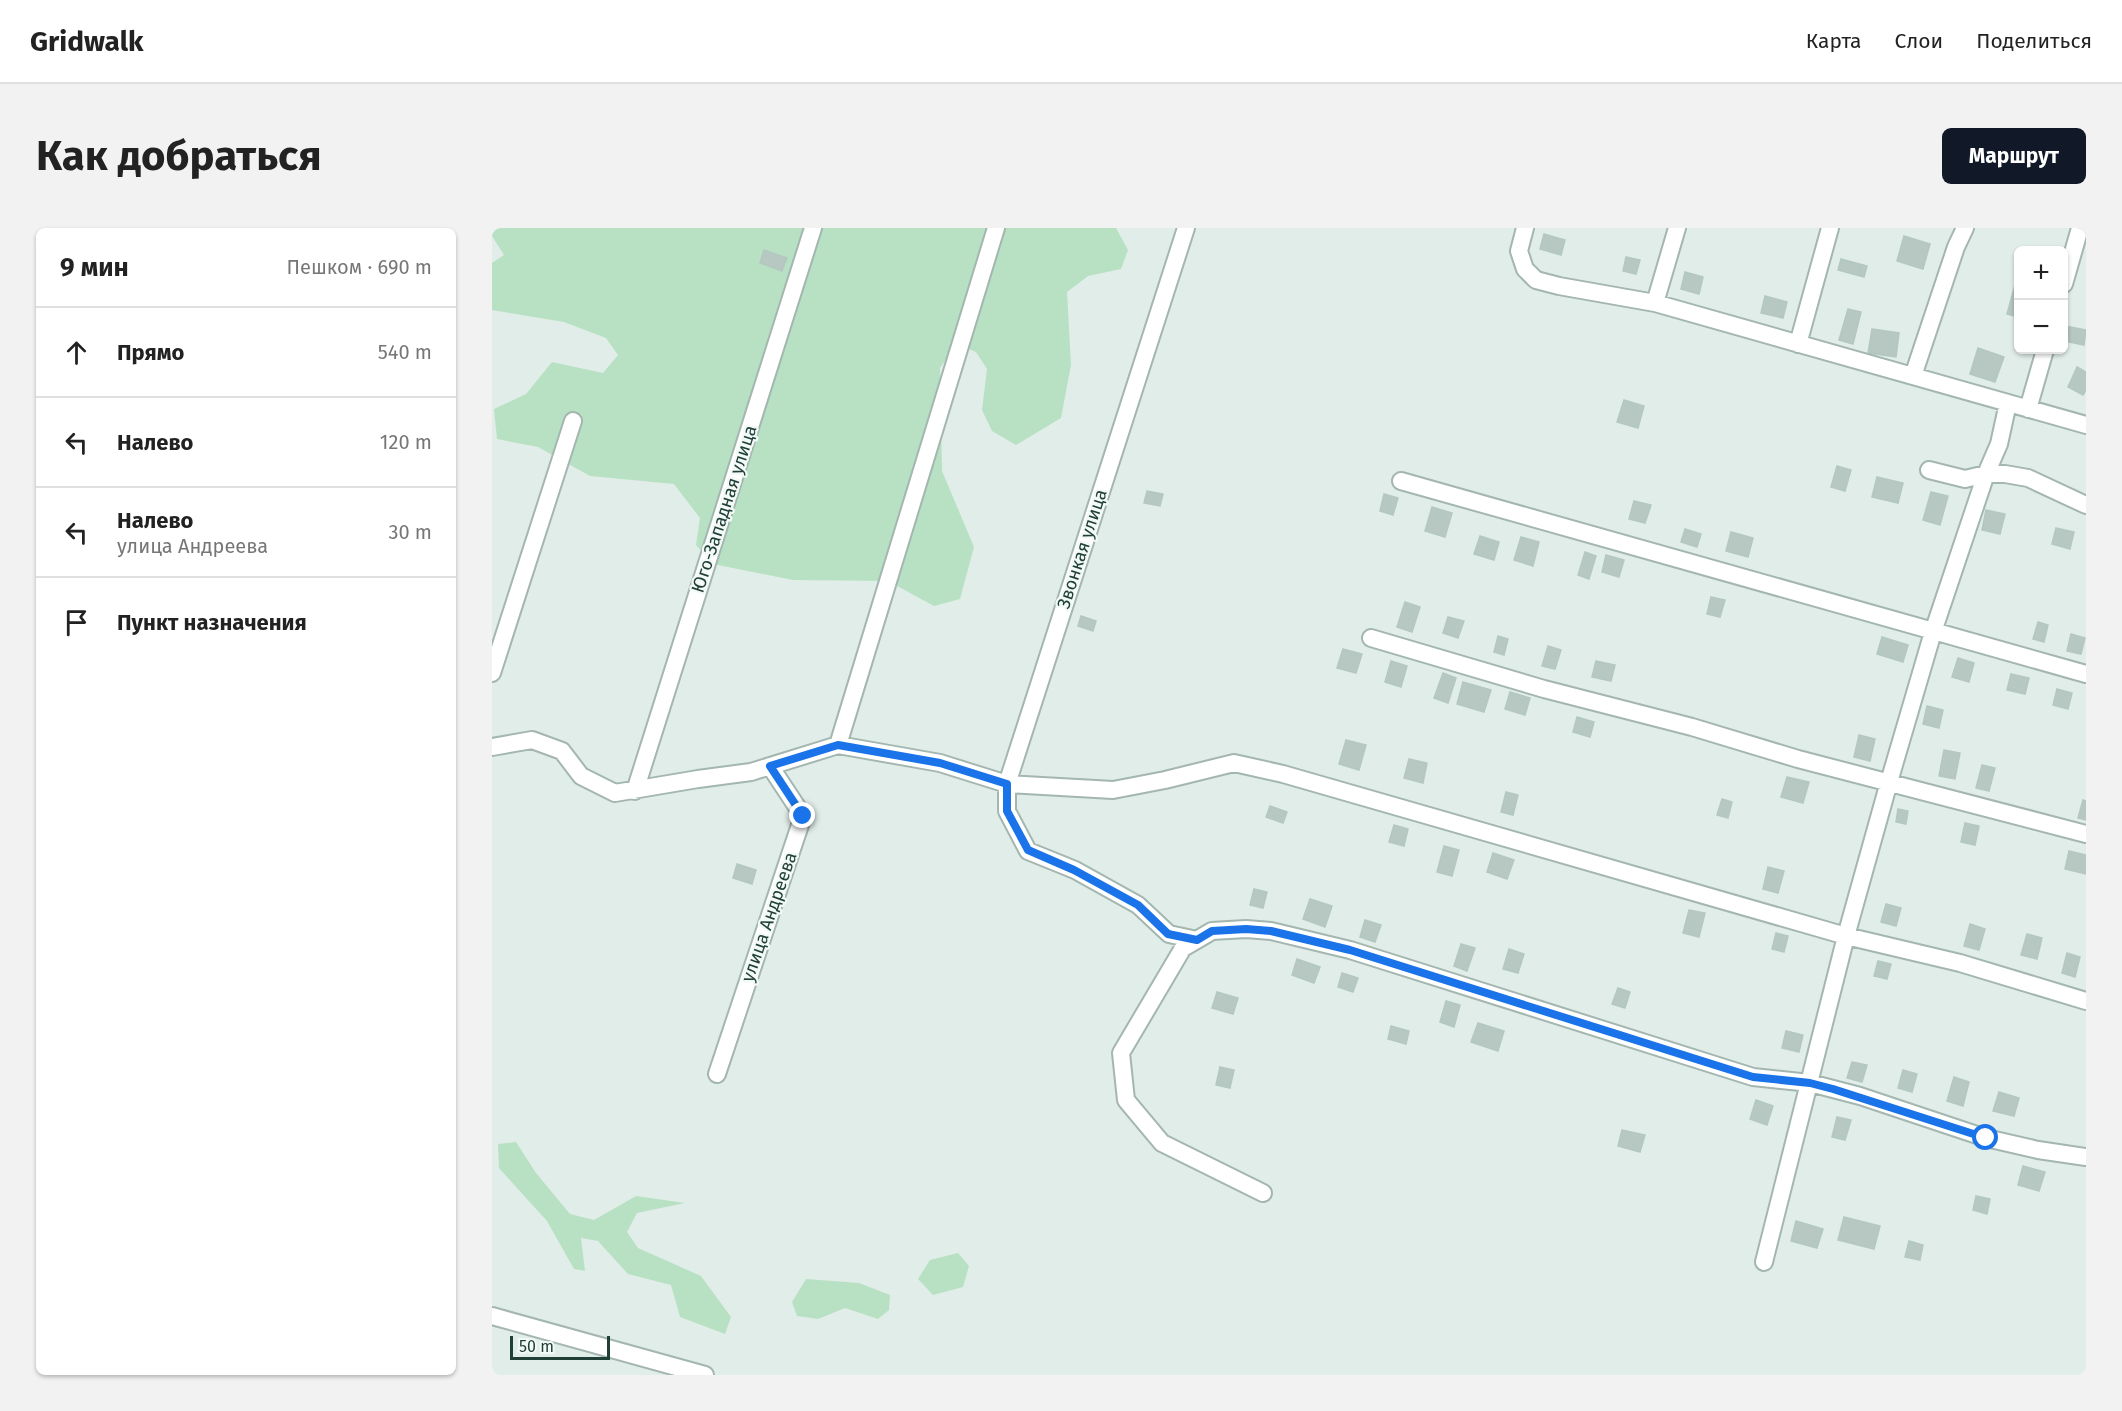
<!DOCTYPE html>
<html lang="ru">
<meta charset="utf-8">
<style>
body{margin:0;font-family:"Fira Sans",sans-serif;background:#f2f2f2;color:#222}
.controls{position:absolute;right:18px;top:18px;display:grid;overflow:hidden;border-radius:9px;box-shadow:0 2px 4px #0004}
.controls button{width:54px;height:54px;display:grid;place-items:center;padding:0;border:0;border-bottom:2px solid #e0e0e0;background:#fff;color:#222;font:30px sans-serif}
.scale{position:absolute;left:18px;bottom:15px;width:100px;box-sizing:border-box;padding-left:6px;border:3px solid #204037;border-top:0;font-size:16px;line-height:21px;white-space:nowrap;color:#204037;-webkit-text-stroke:4px #f2f9f6;paint-order:stroke}
.stop{position:absolute;width:18px;height:18px;margin:-14px;border:4px solid #1a73e8;border-radius:50%;background:#fff}
.stop.end{background:#1a73e8;border-color:#fff;box-shadow:0 2px 6px #0008}
.list{margin:0;padding:0;list-style:none}
h2{display:flex;justify-content:space-between;align-items:center;height:78px;margin:0;padding:0 24px;font-size:26px}
h2 small{font-size:20px;font-weight:400;color:#767676}
.list li{display:grid;grid-template-columns:39px 1fr auto;gap:18px;align-items:center;box-sizing:border-box;height:90px;padding:0 24px;border-top:2px solid #e0e0e0}
.list b{display:block;font-size:22px;white-space:nowrap}
.list p{margin:0;font-size:20px;white-space:nowrap;color:#767676}
.list em{font-size:20px;font-style:normal;color:#767676}
.icon{flex:none;width:33px;height:33px;fill:none;stroke:currentColor;stroke-width:2;stroke-linecap:round;stroke-linejoin:round}
.map{position:relative;flex:none;width:1594px;height:1147px;overflow:hidden;border-radius:9px}
header{display:flex;align-items:center;gap:36px;box-sizing:border-box;height:84px;padding:0 30px;background:#fff;border-bottom:2px solid #e0e0e0}
header strong{font-size:28px}
nav{display:flex;gap:33px;margin-inline-start:auto;font-size:21px}
.intro{display:flex;align-items:center;justify-content:space-between;box-sizing:border-box;height:144px;padding:0 36px}
h1{margin:0;font-size:42px}
.button{padding:15px 27px;border-radius:9px;background:#111827;color:#fff;font-size:21px;font-weight:700}
main{display:flex;gap:36px;padding:0 36px}
aside{flex:1;background:#fff;border-radius:9px;box-shadow:0 2px 4px #0004}
.map>svg:first-child{display:block}
</style>
<header>
<strong>Gridwalk</strong>
<nav><a>Карта</a><a>Слои</a><a>Поделиться</a></nav>
</header>
<div class="intro"><h1>Как добраться</h1><a class="button">Маршрут</a></div>
<main>
<aside>
<h2>9 мин<small>Пешком · 690 m</small></h2>
<ul class="list">
<li><svg class="icon" aria-label="ahead" viewBox="0 0 24 24"><path d="M12 20V5M6 11l6-6 6 6"/></svg><div><b>Прямо</b></div><em>540 m</em></li>
<li><svg class="icon" aria-label="left" viewBox="0 0 24 24"><path d="M17 20v-9H6M10 6l-5 5 5 5"/></svg><div><b>Налево</b></div><em>120 m</em></li>
<li><svg class="icon" aria-label="left" viewBox="0 0 24 24"><path d="M17 20v-9H6M10 6l-5 5 5 5"/></svg><div><b>Налево</b><p>улица Андреева</p></div><em>30 m</em></li>
<li><svg class="icon" aria-label="arrive" viewBox="0 0 24 24"><path d="M6 21V4h12l-3 4 3 4H6"/></svg><div><b>Пункт назначения</b></div></li>
</ul>
</aside>
<div class="map">
<svg width="1594" height="1147" viewBox="0 0 1594 1147">
<rect width="100%" height="100%" fill="#e1ede8"/>
<path fill="#b8e1c3" d="M0 0H624L636 22 629 41 596 48 575 64 579 137 569 190 524 217 500 203 490 182 495 141 484 124 465 116 448 140 450 243 482 319 468 371 442 378 396 353 301 352 221 336 204 317 208 290 182 256 98 248 46 219 5 211 2 181 34 166 60 134 111 145 126 127 114 110 72 94 0 82V35L12 27 0 8Z
M24 914 44 945 78 986 102 992 144 968 193 975 145 985 135 1004 146 1020 209 1048 239 1089 233 1106 188 1089 179 1057 136 1046 106 1013 89 1010 93 1043 82 1041 55 993 7 940 6 916Z
M466 1025 477 1038 471 1059 441 1067 426 1051 438 1032Z
M314 1051 367 1055 398 1067 397 1082 386 1091 353 1080 326 1091 305 1088 300 1074Z"/>
<path fill="#b6c8c1" stroke="#b3c8bf" stroke-width="1.5" d="M1052 6 1073 12 1069 27 1048 21Z
M1412 8 1438 16 1431 41 1405 33Z
M272 22 295 30 290 43 268 35Z
M1134 29 1148 32 1144 46 1131 43Z
M1349 31 1375 38 1372 49 1346 42Z
M1193 44 1211 49 1207 66 1189 61Z
M1523 57 1526 58V89L1515 86Z
M1273 68 1295 74 1291 90 1269 85Z
M1356 81 1369 84 1361 116 1347 112Z
M1573 98 1594 102 1592 117 1572 113Z
M1380 101 1407 105 1404 129 1376 125Z
M1486 120 1512 129 1503 154 1478 146Z
M1585 139 1594 144V162L1591 167 1576 159Z
M1132 172 1152 178 1146 200 1125 194Z
M1345 238 1359 242 1353 263 1339 259Z
M1385 249 1411 255 1406 275 1380 269Z
M655 263 671 266 668 278 652 275Z
M1439 264 1456 268 1448 297 1431 292Z
M892 266 906 270 901 287 888 283Z
M1142 273 1159 277 1153 295 1137 291Z
M940 279 960 285 953 309 933 303Z
M1494 282 1513 286 1508 306 1490 302Z
M1564 300 1582 304 1578 321 1560 316Z
M1193 301 1209 306 1205 319 1189 314Z
M1239 304 1261 310 1256 329 1234 323Z
M988 308 1007 314 1002 332 982 326Z
M1029 309 1047 314 1041 338 1022 332Z
M1093 324 1104 328 1097 351 1086 347Z
M1114 327 1132 332 1127 349 1110 344Z
M1219 369 1233 372 1228 389 1215 386Z
M913 374 928 379 920 404 905 399Z
M589 388 604 393 601 403 586 398Z
M956 389 972 393 966 410 951 405Z
M1546 394 1556 397 1552 414 1541 411Z
M1579 406 1593 410 1589 426 1575 423Z
M1006 408 1016 411 1012 427 1002 424Z
M1390 409 1416 417 1411 434 1385 426Z
M1056 418 1069 422 1063 441 1050 438Z
M851 421 870 426 864 445 845 440Z
M1466 430 1482 435 1477 454 1460 449Z
M899 433 915 438 909 459 893 454Z
M1104 433 1123 437 1119 453 1100 449Z
M951 445 964 450 956 475 942 470Z
M1519 446 1537 450 1533 466 1515 462Z
M971 454 999 462 992 484 965 476Z
M1565 461 1580 465 1576 481 1561 477Z
M1018 464 1038 470 1033 487 1013 481Z
M1435 478 1451 482 1447 500 1431 496Z
M1085 489 1102 494 1098 509 1081 504Z
M1367 507 1383 511 1378 533 1362 529Z
M854 512 874 517 867 542 847 536Z
M1452 522 1468 525 1463 551 1447 548Z
M917 531 935 535 931 555 912 550Z
M1490 537 1503 540 1497 563 1484 560Z
M1295 549 1317 554 1311 575 1289 569Z
M1014 564 1026 567 1021 587 1009 584Z
M1230 571 1240 574 1236 590 1225 587Z
M1591 572 1594 573V592L1586 590Z
M778 578 795 584 791 595 774 589Z
M1406 581 1416 583 1414 596 1404 594Z
M1473 595 1487 598 1483 617 1469 614Z
M902 597 916 601 912 618 897 614Z
M952 618 967 622 960 648 945 644Z
M1577 623 1594 627V646L1573 641Z
M1001 625 1022 632 1015 651 995 644Z
M245 636 264 642 260 656 241 650Z
M1276 639 1292 643 1286 665 1271 661Z
M762 661 775 664 771 680 758 677Z
M818 671 840 678 833 699 811 691Z
M1394 676 1409 680 1404 698 1389 694Z
M1197 682 1213 685 1207 709 1191 705Z
M873 692 889 697 883 714 868 709Z
M1478 696 1493 701 1487 722 1472 718Z
M1284 705 1296 708 1292 724 1280 721Z
M1535 706 1550 710 1545 731 1529 727Z
M969 716 983 720 975 743 962 738Z
M1017 721 1032 726 1026 745 1011 741Z
M1575 725 1588 729 1583 749 1570 745Z
M805 731 828 739 822 755 800 747Z
M1386 733 1399 736 1395 751 1382 748Z
M850 745 866 750 861 764 846 759Z
M1126 760 1138 764 1133 780 1120 776Z
M725 764 746 770 741 786 720 780Z
M954 773 968 777 962 799 948 794Z
M986 795 1012 803 1006 823 979 814Z
M899 798 917 803 914 816 896 811Z
M1294 803 1311 807 1307 824 1290 820Z
M1360 834 1375 837 1370 854 1355 850Z
M728 839 742 842 738 860 724 857Z
M1411 842 1425 846 1420 864 1406 860Z
M1462 849 1477 854 1471 878 1455 873Z
M1507 864 1527 870 1522 888 1501 883Z
M1264 872 1281 878 1275 897 1258 891Z
M1345 889 1359 892 1353 912 1340 909Z
M1130 902 1153 907 1148 924 1126 918Z
M1531 938 1553 944 1547 963 1526 957Z
M1484 968 1498 971 1495 986 1481 982Z
M1352 989 1388 998 1382 1021 1346 1012Z
M1304 993 1331 1001 1325 1020 1299 1013Z
M1417 1013 1431 1017 1428 1032 1413 1029Z"/>
<g fill="none" stroke-linecap="round" stroke-linejoin="round">
<g stroke="#a3b6af" stroke-width="20">
<path id="minor" d="M694 0 515 556 621 562 673 552 742 535 791 546 1354 708 1468 735 1594 773
M1033 0 1027 23 1033 41 1044 52 1067 58 1163 75 1594 197
M1572 56 1588 0
M1163 75 1185 0
M1306 116 1338 0
M1421 148 1464 19 1473 0
M1536 181 1553 122
M1437 242 1473 251 1494 246H1513L1536 250 1594 277
M909 253 1594 446
M879 410 1052 461 1200 499 1306 531 1594 606
M0 445 81 193
M346 517 504 0
M0 519 40 512 70 523 89 548 123 565 206 551 259 544 346 517 448 535 515 556V583L536 623 583 642 646 677 677 706 705 712
M143 563 321 0
M225 846 311 588 278 538
M771 965 670 915 634 872 629 825 691 720 720 703 754 701 779 703 858 722 1261 849 1318 855 1368 868 1494 910 1546 922 1594 929
M1272 1034 1354 708 1397 554 1441 404 1494 246 1507 216 1516 175
M0 1088 213 1147"/>
</g>
<use href="#minor" stroke="#fff" stroke-width="16"/>
</g>
<g fill="none" stroke-linecap="round" stroke-linejoin="round">
<path stroke="#1a73e8" stroke-width="8" d="M311 588 278 538 346 517 448 535 515 556V583L536 622 582 642 646 677 676 706 705 712 720 703 754 701 779 703 858 722 1261 849 1318 855 1341 861 1494 910"/>
</g>
<g text-anchor="middle" stroke-width="4.5" stroke-linejoin="round" paint-order="stroke">
<g font-size="18" fill="#204037" stroke="#f2f9f6">
<text transform="translate(232 281) rotate(-72)" y="6">Юго-Западная улица</text>
<text transform="translate(590 321) rotate(-72)" y="6">Звонкая улица</text>
<text transform="translate(277 689) rotate(-71)" y="6">улица Андреева</text>
</g>
</g>
</svg>
<div class="controls">
<button>+</button>
<button>−</button>
</div>
<div class="scale">50 m</div>
<div class="stop" style="left:1494px;top:910px"></div>
<div class="stop end" style="left:311px;top:588px"></div>
</div>
</main>
